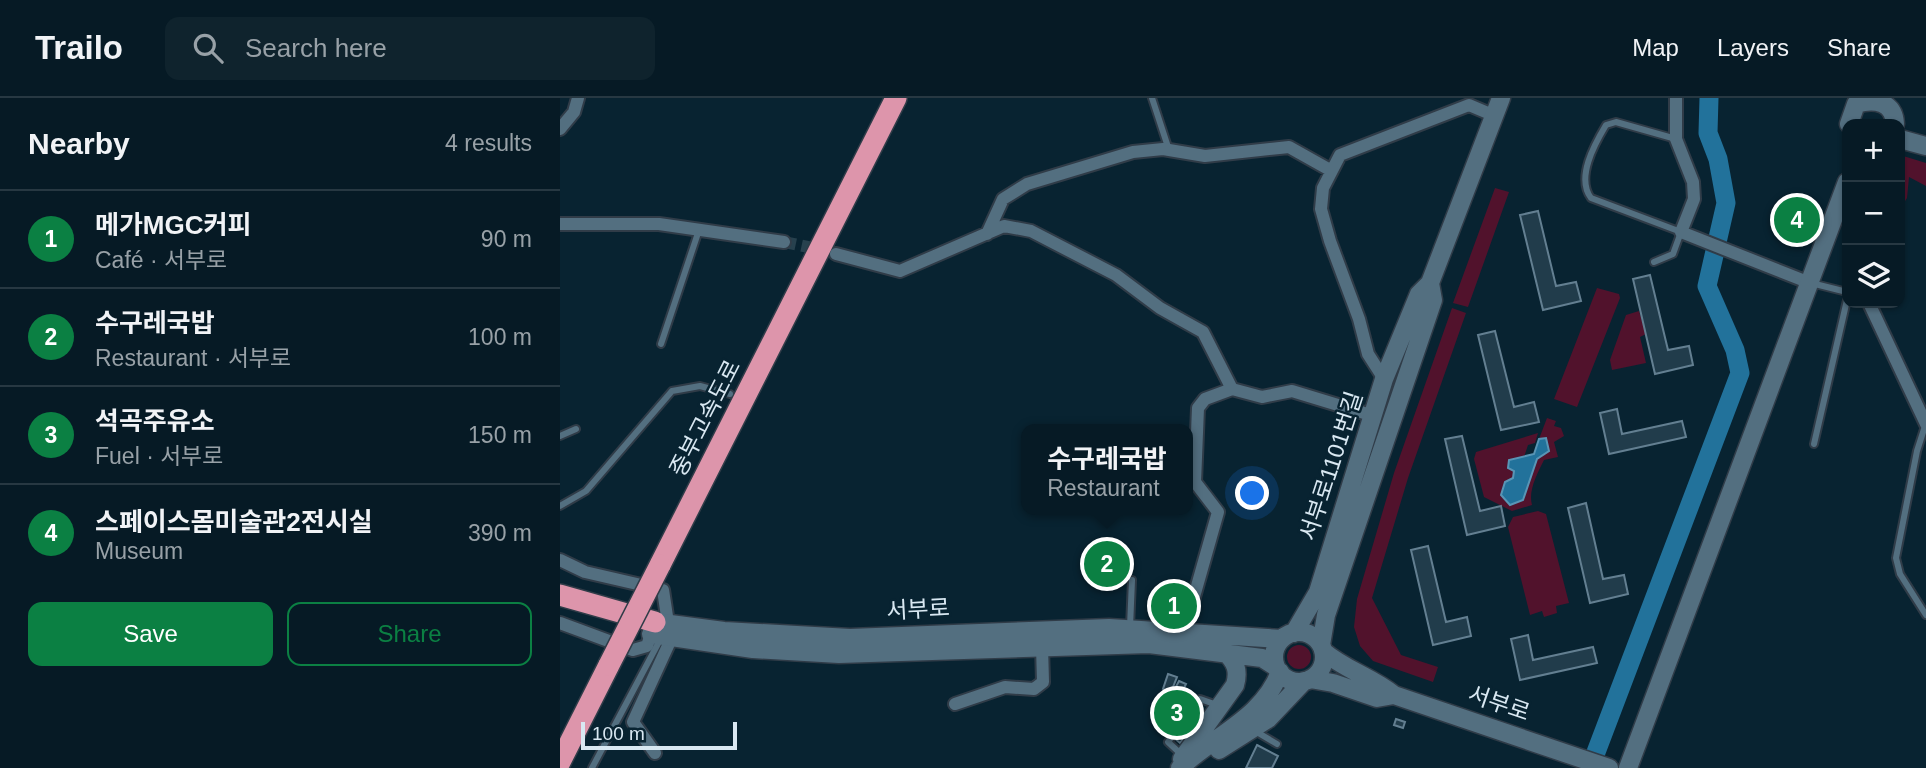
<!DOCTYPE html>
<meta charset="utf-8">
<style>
body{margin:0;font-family:Helvetica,"Noto Sans KR",sans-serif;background:#0f232d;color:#f1f3f6}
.controls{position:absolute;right:21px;top:21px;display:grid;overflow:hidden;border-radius:14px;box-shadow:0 2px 5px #0004}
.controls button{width:63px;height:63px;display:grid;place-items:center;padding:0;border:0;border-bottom:2px solid #273842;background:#061a25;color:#f1f3f6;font:35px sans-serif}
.scale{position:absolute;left:21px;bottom:18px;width:156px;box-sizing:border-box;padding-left:7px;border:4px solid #d9e8f2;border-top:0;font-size:19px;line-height:24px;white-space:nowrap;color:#d9e8f2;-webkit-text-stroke:5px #082331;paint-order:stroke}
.you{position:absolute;left:693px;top:396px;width:24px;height:24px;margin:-18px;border:5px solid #fff;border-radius:50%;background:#1a73e8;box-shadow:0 0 0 10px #1a73e833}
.badge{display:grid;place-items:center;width:46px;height:46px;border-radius:50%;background:#0b8043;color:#fff;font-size:23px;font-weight:700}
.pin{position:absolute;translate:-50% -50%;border:4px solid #fff;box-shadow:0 2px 7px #0006}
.popup{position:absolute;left:461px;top:326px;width:172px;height:91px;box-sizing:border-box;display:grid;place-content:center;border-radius:14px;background:#061a25;filter:drop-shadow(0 2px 5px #0005);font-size:23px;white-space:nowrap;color:#98a1a7}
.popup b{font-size:26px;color:#f1f3f6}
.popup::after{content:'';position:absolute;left:50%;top:100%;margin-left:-14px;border:14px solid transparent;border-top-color:#061a25}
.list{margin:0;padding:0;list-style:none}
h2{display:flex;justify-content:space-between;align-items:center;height:91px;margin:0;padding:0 28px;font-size:30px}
h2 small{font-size:23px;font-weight:400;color:#98a1a7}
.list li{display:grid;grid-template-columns:46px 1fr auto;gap:21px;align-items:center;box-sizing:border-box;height:98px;padding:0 28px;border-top:2px solid #273842}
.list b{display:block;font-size:26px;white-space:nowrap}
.list p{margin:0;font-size:23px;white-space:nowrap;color:#98a1a7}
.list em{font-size:23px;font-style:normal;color:#98a1a7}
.actions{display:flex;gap:14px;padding:21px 28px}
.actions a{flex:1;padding:16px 0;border:2px solid #0b8043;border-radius:14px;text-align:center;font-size:24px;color:#0b8043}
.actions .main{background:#0b8043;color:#fff}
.icon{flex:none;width:38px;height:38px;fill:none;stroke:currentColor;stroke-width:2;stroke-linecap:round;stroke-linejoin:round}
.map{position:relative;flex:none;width:1366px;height:670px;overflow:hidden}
header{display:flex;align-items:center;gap:42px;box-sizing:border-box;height:98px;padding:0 35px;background:#061a25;border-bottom:2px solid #273842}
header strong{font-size:33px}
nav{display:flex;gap:38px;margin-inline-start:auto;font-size:24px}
.search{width:490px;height:63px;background:#0f232d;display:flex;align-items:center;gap:18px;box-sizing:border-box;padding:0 24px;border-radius:14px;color:#98a1a7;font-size:26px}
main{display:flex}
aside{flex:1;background:#061a25}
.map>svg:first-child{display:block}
</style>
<header>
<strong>Trailo</strong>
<div class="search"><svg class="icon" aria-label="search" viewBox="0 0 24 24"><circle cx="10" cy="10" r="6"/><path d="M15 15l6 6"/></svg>Search here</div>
<nav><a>Map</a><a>Layers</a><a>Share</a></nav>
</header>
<main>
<aside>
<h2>Nearby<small>4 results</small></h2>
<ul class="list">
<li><span class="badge">1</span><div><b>메가MGC커피</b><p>Café · 서부로</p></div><em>90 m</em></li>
<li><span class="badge">2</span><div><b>수구레국밥</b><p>Restaurant · 서부로</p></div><em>100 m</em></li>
<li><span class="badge">3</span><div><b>석곡주유소</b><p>Fuel · 서부로</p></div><em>150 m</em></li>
<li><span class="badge">4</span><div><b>스페이스몸미술관2전시실</b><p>Museum</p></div><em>390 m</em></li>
</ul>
<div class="actions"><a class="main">Save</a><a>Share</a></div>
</aside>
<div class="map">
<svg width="1366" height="670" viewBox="0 0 1366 670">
<rect width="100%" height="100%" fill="#082331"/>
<path fill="#51122c" d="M1340 57 1366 65V88L1349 79 1347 100 1340 111Z
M935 90 949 94 908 209 893 205Z
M1037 190 1059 196 1060 200 1017 309 994 301Z
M892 210 906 215 848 380 812 500 841 557 878 569 873 584 813 563 800 548 794 529 797 501 834 375Z
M1079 213 1086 236 1080 239 1086 265 1052 272 1050 262 1066 217Z
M987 320 996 323 994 328 1001 330 1004 338 994 344 998 359 984 362C977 376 968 393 972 407L952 413 924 399 914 361 916 354 978 335 975 345 968 347 964 359 949 363 954 373 953 381 945 384 941 397 962 402 977 361 989 353 984 340 979 341Z
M978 413 986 416 1009 505 996 508 997 515 984 519 982 513 970 517 948 429 953 419Z
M727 559a12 12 0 1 1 24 0a12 12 0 1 1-24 0Z"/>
<path fill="#22729b" stroke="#5995b5" stroke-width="2" d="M986 340 989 353 977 361 963 402 950 407 941 397 945 384 953 380 954 373 948 370 949 362 974 356 979 341Z"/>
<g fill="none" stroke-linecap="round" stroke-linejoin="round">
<path stroke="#22729b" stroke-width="19" d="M1030 670 1180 275 1175 252 1147 188 1166 105 1158 61 1148 35 1149 0"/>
</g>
<path fill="#213c4b" stroke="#637f91" stroke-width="2" d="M978 113 996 188 1016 184 1021 203 983 212 960 117Z
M1090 177 1108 252 1129 248 1133 267 1095 276 1073 181Z
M935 233 954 309 974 304 979 324 941 332 918 237Z
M1057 311 1062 336 1122 323 1126 339 1049 356 1040 315Z
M902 338 920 413 941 408 945 428 907 437 885 341Z
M1026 405 1043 481 1064 477 1068 496 1030 505 1008 410Z
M868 448 886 524 907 519 911 538 873 547 851 452Z
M968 537 973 562 1033 549 1037 565 960 582 951 541Z
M608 576 617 579 611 594 603 591Z
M619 583 626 586 619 600 612 596Z
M617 614 632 625 633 631 620 645 602 630Z
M836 621 845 624 843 630 834 627Z
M697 647 718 658 712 670H686Z"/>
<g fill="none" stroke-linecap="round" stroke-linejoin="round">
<path stroke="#27414e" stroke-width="12" stroke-dasharray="12 6" stroke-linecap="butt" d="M224 144 262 152"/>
<g stroke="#303c48" stroke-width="10">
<path id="lane" d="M592 0 609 52
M1094 164 1113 156 1121 134 1031 100C1016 80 1034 47 1046 27L1056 24 1116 41
M1251 185 1287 194
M101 246 139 132
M1366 325 1357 353 1336 460 1340 476 1366 517
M0 338 16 331
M1254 346 1287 202
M0 408 26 393 112 293 140 288 170 296
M570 529 572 482
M695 633 717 646
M623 658 608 644 640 601 657 607
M32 670 101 540"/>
</g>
<g stroke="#303c48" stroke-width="16">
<path id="street" d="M1116 0V41L1133 84 1134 101 1121 134 1250 185
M0 31 14 14 18 0
M0 126H99L224 144
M427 136 443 101 467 86 573 54 603 51 645 58 729 49 770 72
M276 156 340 173 444 128 471 133 556 177 600 210 643 234 672 291
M1309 205 1366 326
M824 281 808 256 799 221 770 143 761 111 763 90 780 57 909 7 935 18
M0 462 25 474 103 492 108 525
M0 525 73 552 87 548 93 530
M624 534 658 414 635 384 638 310 645 301 672 291 702 299 732 293 814 318
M395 606 445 589 474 591 483 584 482 548
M95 655 73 624 112 539"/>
</g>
<g stroke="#303c48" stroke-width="21">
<path id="secondary" d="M1289 26 1296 6C1315 0 1334 4 1335 26
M1340 41 1366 48
M95 524 164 533 290 540 549 530 722 541
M714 559a25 25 0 1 1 50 0a25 25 0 1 1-50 0Z
M734 535 758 494 824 281 859 196 870 185 941 0
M91 536 193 551 279 556 589 546 702 560 716 569
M761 547 766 517 873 202 870 185
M763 553C785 572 812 579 834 597L1049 670
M750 581 773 585 817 600 834 597
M659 652 708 621 744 583
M622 661 675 587C679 573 676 564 665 554
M620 670C654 637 702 621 720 574
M1068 670 1287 84"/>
</g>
<g stroke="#303c48" stroke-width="24">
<path id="highway" d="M100 467 336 0
M0 497 95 524
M0 664 49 567"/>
</g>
<use href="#lane" stroke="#536f80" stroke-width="6"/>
<use href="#street" stroke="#536f80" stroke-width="12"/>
<use href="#secondary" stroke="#536f80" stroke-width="18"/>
<use href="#highway" stroke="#dd95ab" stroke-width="21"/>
<g stroke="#303c48" stroke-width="24" stroke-linecap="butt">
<path id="highway-bridge" d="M49 567 100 467"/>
</g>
<use href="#highway-bridge" stroke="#dd95ab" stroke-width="21"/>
</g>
<g text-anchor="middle" stroke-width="5" stroke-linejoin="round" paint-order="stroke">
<g font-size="23" fill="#d9e8f2" stroke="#082331">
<text transform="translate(145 320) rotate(-63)" y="8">중부고속도로</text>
<text transform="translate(771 368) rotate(-72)" y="8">서부로1101번길</text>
<text transform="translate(358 511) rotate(-3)" y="8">서부로</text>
<text transform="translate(939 605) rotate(19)" y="8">서부로</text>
</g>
</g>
</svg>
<div class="controls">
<button>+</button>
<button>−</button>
<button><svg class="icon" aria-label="layers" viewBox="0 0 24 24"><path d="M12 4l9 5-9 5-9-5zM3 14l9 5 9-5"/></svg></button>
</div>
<div class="scale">100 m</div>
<div class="you"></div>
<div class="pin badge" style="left:614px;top:508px">1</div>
<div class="pin badge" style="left:547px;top:466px">2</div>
<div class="popup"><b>수구레국밥</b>Restaurant</div>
<div class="pin badge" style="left:617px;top:615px">3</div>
<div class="pin badge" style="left:1237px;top:122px">4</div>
</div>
</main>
